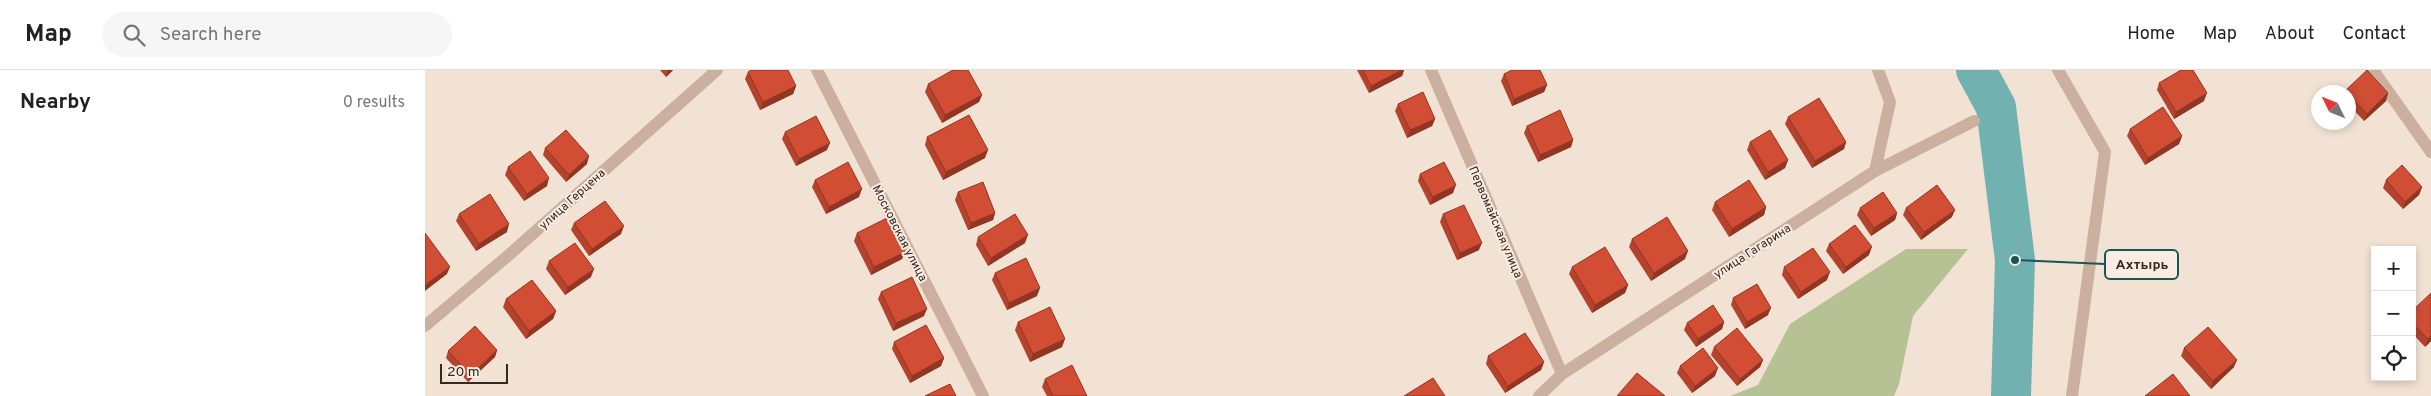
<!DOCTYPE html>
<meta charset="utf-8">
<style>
body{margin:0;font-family:Overpass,sans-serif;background:#f6f6f6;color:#222}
.controls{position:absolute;right:15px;bottom:15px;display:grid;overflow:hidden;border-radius:0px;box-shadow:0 2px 8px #0003}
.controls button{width:45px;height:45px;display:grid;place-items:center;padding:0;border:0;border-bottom:1px solid #e0e0e0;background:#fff;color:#222;font:25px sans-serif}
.compass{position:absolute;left:1886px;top:15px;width:45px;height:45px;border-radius:50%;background:#fff;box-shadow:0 2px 8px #0003;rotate:313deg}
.scale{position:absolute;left:15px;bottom:12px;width:68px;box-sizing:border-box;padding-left:5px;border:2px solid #342724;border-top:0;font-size:14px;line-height:18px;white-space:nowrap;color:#342724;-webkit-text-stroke:4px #faece0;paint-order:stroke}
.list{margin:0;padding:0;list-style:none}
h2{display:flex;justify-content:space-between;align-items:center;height:65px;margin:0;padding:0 20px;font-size:21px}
h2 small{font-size:16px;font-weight:400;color:#767676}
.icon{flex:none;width:28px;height:28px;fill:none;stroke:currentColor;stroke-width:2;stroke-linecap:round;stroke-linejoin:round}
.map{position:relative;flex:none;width:2006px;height:326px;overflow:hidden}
header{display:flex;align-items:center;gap:30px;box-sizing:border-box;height:70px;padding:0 25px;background:#fff;border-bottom:1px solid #e0e0e0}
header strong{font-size:24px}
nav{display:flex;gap:28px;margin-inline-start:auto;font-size:18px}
.search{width:350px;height:45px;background:#f6f6f6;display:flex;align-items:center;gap:12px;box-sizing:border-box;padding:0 18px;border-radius:28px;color:#767676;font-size:19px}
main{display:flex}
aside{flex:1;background:#fff}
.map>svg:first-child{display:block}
</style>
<header>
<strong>Map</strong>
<div class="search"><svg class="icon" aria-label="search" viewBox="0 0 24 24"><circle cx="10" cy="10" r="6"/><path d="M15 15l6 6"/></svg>Search here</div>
<nav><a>Home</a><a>Map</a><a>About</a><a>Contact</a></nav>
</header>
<main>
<aside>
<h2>Nearby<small>0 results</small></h2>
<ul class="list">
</ul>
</aside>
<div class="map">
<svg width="2006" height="326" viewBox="0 0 2006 326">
<rect width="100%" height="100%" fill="#f2e2d4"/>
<path fill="#b6c293" d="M1481 179H1543L1488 246 1474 314 1469 326H1305L1333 315 1365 254Z"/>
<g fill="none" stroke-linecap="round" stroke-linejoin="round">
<path stroke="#71b1af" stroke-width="40" d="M1551 0 1571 37 1590 190 1586 326"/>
<path stroke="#cbb09f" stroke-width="12" d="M392 0 558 326
M1006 0 1137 304
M1633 0 1680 82 1647 326
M1948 0 2006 82
M1450 101 1465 32 1453 0
M0 256 85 184 292 0
M1114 326 1137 304 1450 101 1549 51"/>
</g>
<path fill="#b4422d" d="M235 0H248L241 7Z
M932 0H979L977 6 944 23Z
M323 2 371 16 368 24 335 40 320 9Z
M1079 4 1122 15 1119 22 1087 36 1076 11Z
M1734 13 1779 31 1749 49 1732 20Z
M503 14 557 25 554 32 517 53 500 22Z
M1920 21 1963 23 1961 31 1939 51 1924 35V22H1919Z
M973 34 1010 49 1007 56 982 68 970 41Z
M1363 47 1421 72 1419 79 1387 98 1360 54Z
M1102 56 1148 70 1146 77 1113 92 1099 63Z
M1705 59 1757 66 1754 74 1720 95 1702 66Z
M360 62 402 80 371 96 357 69Z
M502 67 560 88 518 110 500 75Z
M1325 72 1363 90 1360 98 1340 110 1322 80Z
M120 78 162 94 141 112 118 85Z
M83 97 122 116 99 131 80 105Z
M995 104 1028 123 1005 135 993 111Z
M390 110 434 127 401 144 387 117Z
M1961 110 1997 117 1994 125 1978 139 1958 118Z
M533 122 570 143 568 150 543 160 530 130Z
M1290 132 1341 137 1339 145 1304 167 1287 140Z
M1435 138 1472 143 1470 150 1446 166 1432 145Z
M1481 138 1527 147 1496 170 1478 145Z
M34 144 82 162 51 181 31 151Z
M1018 144 1054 180 1032 190 1015 152Z
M149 153 196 164 164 186 146 160Z
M432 163 480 182 477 189 446 205 429 171Z
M553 167 600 173 563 196 551 175Z
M1207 169 1260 189 1226 211 1204 177Z
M1404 174 1444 185 1418 204 1401 181Z
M124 191 166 207 140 225 121 199Z
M1147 197 1203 215 1200 223 1167 243 1144 204Z
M1359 197 1402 210 1373 229 1357 205Z
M570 203 612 226 582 240 567 210Z
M456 222 499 246 468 261 453 229Z
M1308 228 1343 245 1320 259 1306 235Z
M81 229 131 241 128 249 101 269 78 237Z
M1987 241 2006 271 2000 277 1987 263Z
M593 252 637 277 605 292 590 260Z
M1299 252 1297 259 1271 277 1259 260 1262 253Z
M469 272 519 288 516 296 485 313 467 279Z
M1289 277 1338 290 1335 297 1312 316 1286 285Z
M1759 278 1809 297 1786 319 1756 286Z
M72 280 70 287 43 312 21 288 23 281Z
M1063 286 1119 292 1116 300 1080 323 1061 294Z
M1255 296 1290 306 1267 323 1252 303Z
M620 309 662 326H622L617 317Z"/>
<path fill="#923624" d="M243 0H248L241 7Z
M977 0H979L977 6 944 23 946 16Z
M1122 15 1119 22 1087 36 1089 29Z
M371 16 368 24 335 40 338 32Z
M1782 23 1779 31 1749 49 1751 42Z
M1963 23 1961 31 1939 51 1942 44Z
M557 25 554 32 517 53 520 45Z
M1010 49 1007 56 982 68 985 60Z
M1757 66 1754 74 1720 95 1723 88Z
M1148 70 1146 77 1113 92 1115 85Z
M1421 72 1419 79 1387 98 1390 91Z
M405 73 402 80 371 96 374 89Z
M563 80 560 88 518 110 521 102Z
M164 86 162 94 141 112 144 105Z
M1363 90 1360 98 1340 110 1343 102Z
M124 108 122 116 99 131 102 124Z
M1031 115 1028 123 1005 135 1008 127Z
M1997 117 1994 125 1978 139 1980 132Z
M437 119 434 127 401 144 404 137Z
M1341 137 1339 145 1304 167 1307 159Z
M1530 140 1527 147 1496 170 1499 162Z
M570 143 568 150 543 160 546 153Z
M1472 143 1470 150 1446 166 1449 158Z
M84 154 82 162 51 181 54 174Z
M199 156 196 164 164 186 167 179Z
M603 165 600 173 563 196 566 188Z
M1057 173 1054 180 1032 190 1035 183Z
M1447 177 1444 185 1418 204 1421 197Z
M1263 181 1260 189 1226 211 1229 203Z
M480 182 477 189 446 205 449 197Z
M25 197 22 204 0 221V215Z
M169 199 166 207 140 225 143 217Z
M1405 202 1402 210 1373 229 1376 222Z
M1203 215 1200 223 1167 243 1170 235Z
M615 218 612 226 582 240 584 233Z
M1346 238 1343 245 1320 259 1322 252Z
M502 239 499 246 468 261 471 253Z
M131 241 128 249 101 269 104 261Z
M1299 252 1297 259 1271 277 1273 269Z
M2006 266V271L2000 277 2003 269Z
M640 269 637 277 605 292 608 284Z
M72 280 70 287 43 312 46 305Z
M519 288 516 296 485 313 487 306Z
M1338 290 1335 297 1312 316 1315 309Z
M1812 290 1809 297 1786 319 1788 311Z
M1119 292 1116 300 1080 323 1083 316Z
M1293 298 1290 306 1267 323 1270 316Z"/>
<path fill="#d14d34" stroke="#923624" d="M326 0H363L371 16 338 32 323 2Z
M528 0H543L557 25 520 45 503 14Z
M938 0H977L946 16Z
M1087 0H1115L1122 15 1089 29 1079 4Z
M1756 0H1768L1782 23 1751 42 1734 13Z
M1942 0 1963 23 1942 44 1924 25V22H1921L1920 21Z
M998 22 1010 49 985 60 973 34Z
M1394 28 1421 72 1390 91 1363 47Z
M1738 37 1757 66 1723 88 1705 59Z
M1135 40 1148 70 1115 85 1102 56Z
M544 45 563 80 521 102 502 67Z
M391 46 405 73 374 89 360 62Z
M141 60 164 86 144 105 120 78Z
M1345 60 1363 90 1343 102 1325 72Z
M105 81 124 108 102 124 83 97Z
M423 92 437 119 404 137 390 110Z
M1019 92 1031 115 1008 127 995 104Z
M1977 95 1997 117 1980 132 1961 110Z
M1324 110 1341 137 1307 159 1290 132Z
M558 112 570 143 546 153 533 122Z
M1512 115 1530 140 1499 162 1481 138Z
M1458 122 1472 143 1449 158 1435 138Z
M65 124 84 154 54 174 34 144Z
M180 131 199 156 167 179 149 153Z
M1039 135 1057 173 1035 183 1018 144Z
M590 144 603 165 566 188 553 167Z
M1242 147 1263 181 1229 203 1207 169Z
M462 148 480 182 449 197 432 163Z
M1430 155 1447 177 1421 197 1404 174Z
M0 163 25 197 0 215Z
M150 173 169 199 143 217 124 191Z
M1180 177 1203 215 1170 235 1147 197Z
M1388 178 1405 202 1376 222 1359 197Z
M601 188 615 218 584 233 570 203Z
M487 207 502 239 471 253 456 222Z
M107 210 131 241 104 261 81 229Z
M1332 214 1346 238 1322 252 1308 228Z
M2006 223V266L2003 269 1987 253V241Z
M1288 235 1299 252 1273 269 1262 253Z
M625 237 640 269 608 284 593 252Z
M501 255 519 288 487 306 469 272Z
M50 256 72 280 46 305 23 281Z
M1783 257 1812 290 1788 311 1759 278Z
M1312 258 1338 290 1315 309 1289 277Z
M1100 263 1119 292 1083 316 1063 286Z
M1278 278 1293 298 1270 316 1255 296Z
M647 295 662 326H628L620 309Z
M1212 303 1240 326H1192Z
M1748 304 1765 326H1720Z
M1008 308 1020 326H979Z
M525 314 531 326H500Z"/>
<g text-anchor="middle" stroke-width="4" stroke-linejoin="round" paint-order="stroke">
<g font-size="12" fill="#342724" stroke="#faece0">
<text transform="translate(147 129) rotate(-42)" y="4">улица Герцена</text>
<text transform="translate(1071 152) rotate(67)" y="4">Первомайская улица</text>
<text transform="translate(475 163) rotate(63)" y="4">Московская улица</text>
<text transform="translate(1327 181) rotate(-33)" y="4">улица Гагарина</text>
</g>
</g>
<path fill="none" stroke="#165857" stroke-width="2" d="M1590 190L1680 194"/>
<circle fill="#165857" stroke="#faece0" stroke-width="2" cx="1590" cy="190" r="5"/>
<rect fill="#faece0" stroke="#165857" stroke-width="2" x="1680" y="180" width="73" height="29" rx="5"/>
<g font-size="14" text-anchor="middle" font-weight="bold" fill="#342724">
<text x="1717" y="199">Ахтырь</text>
</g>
</svg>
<div class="controls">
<button>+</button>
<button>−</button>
<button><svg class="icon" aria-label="locate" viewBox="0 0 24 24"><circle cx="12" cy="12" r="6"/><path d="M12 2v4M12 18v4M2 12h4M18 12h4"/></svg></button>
</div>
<svg class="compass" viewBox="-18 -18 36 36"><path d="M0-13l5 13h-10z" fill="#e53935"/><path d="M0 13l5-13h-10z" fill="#767676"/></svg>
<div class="scale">20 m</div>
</div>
</main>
